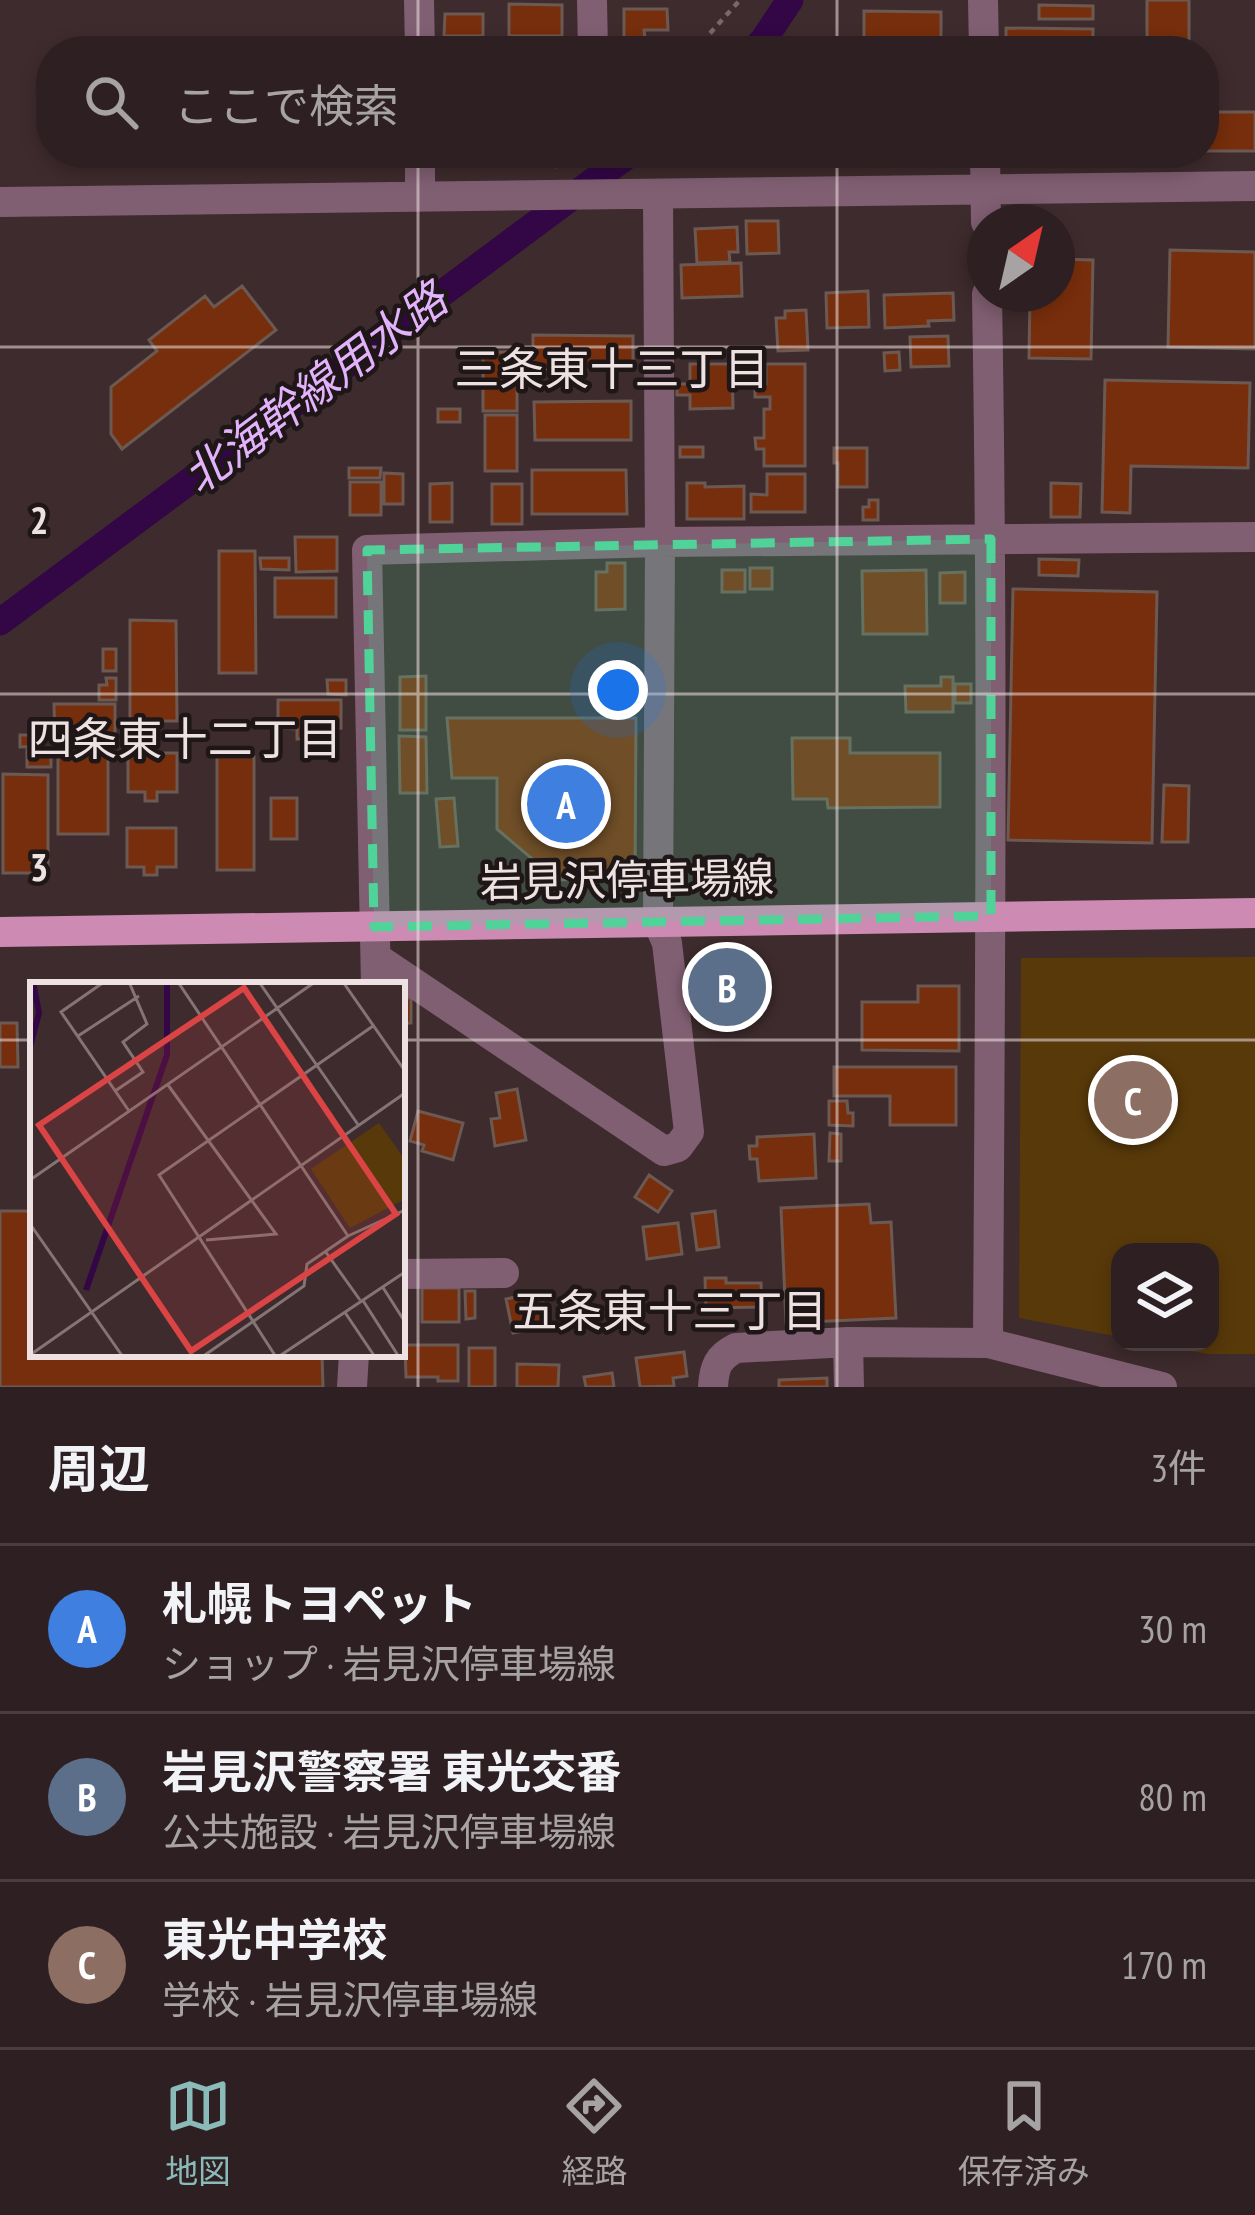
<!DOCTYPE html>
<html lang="ja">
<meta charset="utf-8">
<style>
body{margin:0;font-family:"PT Sans Narrow","Noto Sans JP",sans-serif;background:#36282a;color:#f1f3f6}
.controls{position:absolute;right:36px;bottom:36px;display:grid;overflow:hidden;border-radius:24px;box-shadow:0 6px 18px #0003}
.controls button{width:108px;height:108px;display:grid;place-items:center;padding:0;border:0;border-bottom:3px solid #493e40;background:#2e2022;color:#f1f3f6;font:60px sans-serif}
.compass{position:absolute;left:967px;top:204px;width:108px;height:108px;border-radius:50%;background:#2e2022;box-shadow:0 6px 18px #0003;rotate:34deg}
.you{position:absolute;left:618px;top:690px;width:42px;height:42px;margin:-30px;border:9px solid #fff;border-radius:50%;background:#1a73e8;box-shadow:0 0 0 18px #1a73e833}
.badge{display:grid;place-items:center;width:78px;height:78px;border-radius:50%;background:#8bbbb9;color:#fff;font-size:39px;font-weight:700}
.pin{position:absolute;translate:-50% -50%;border:6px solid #fff;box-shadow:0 3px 12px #0006}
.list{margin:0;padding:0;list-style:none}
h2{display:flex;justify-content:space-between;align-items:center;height:156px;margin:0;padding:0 48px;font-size:51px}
h2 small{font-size:39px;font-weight:400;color:#a7a3a5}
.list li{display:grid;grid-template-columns:78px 1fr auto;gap:36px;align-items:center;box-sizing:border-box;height:168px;padding:0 48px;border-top:3px solid #493e40}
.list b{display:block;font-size:45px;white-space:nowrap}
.list p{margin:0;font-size:39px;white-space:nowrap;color:#a7a3a5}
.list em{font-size:39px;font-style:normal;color:#a7a3a5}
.icon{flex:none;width:66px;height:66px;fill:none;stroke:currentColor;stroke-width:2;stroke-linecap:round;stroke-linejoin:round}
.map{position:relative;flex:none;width:1255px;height:1387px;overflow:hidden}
.search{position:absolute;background:#2e2022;box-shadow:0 6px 18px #0003;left:36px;right:36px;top:36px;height:132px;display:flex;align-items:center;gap:30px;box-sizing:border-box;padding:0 42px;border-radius:48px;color:#a7a3a5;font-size:45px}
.sheet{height:660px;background:#2e2022}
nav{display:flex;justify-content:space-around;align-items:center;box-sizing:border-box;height:168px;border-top:3px solid #493e40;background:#2e2022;font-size:33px;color:#a7a3a5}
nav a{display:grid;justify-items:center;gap:6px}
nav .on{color:#8bbbb9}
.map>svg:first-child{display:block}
</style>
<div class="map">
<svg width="1255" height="1387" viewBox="0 0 1255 1387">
<rect width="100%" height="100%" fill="#3e2b2d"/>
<path fill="#58390a" d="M1255 957V1354H1207L1144 1342H1210V1252H1120V1337L1019 1318 1021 958Z"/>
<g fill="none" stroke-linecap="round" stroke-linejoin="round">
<path stroke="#330645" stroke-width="27" d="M753 51 764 39 790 0
M0 622 631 153"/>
</g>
<path fill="#772e0c" stroke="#6c5952" stroke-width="3" d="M1147 0H1189V51H1147Z
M509 4 562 5V36H509Z
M1039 5 1093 6V19H1039Z
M624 9H667L668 30H644L645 38H624Z
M864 11 941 12V51H864Z
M445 14H483V36H444Z
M1006 28 1093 29V51H1006Z
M1206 112H1255V151H1206Z
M746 221H778L779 253 747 254Z
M737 227 738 252H729L730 262 697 263 695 229Z
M1170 250 1255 252V349L1168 347Z
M1057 259 1093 260 1091 359 1029 358 1030 294H1057Z
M741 263 742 296 682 298 681 265Z
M242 286 276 330 122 449 111 434V387L157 351 149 340 205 296 214 307Z
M868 291 869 327 827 328 826 293Z
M953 293 954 320 928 321 929 326 885 328 884 295Z
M806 310 808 350 778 351 776 318H785V311Z
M533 335 633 336V369H533Z
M948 336 949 366 911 367 910 337Z
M483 352H517V411H483Z
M899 352 900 370 885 371 884 353Z
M690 364H732L733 408 690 409V395H677V384H690Z
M766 364H805V466H764V449H756L755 438H764V409H770V397H755V385L766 384Z
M1105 380 1250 383 1248 468 1131 466 1130 513 1102 512Z
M631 401V440H535L534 402Z
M438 409H460V422H438Z
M485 415H517V471H485Z
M680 447H703V457H680Z
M834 448H867V487H838V463H834Z
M349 468H381L380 478H349Z
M532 470H626L627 514H532Z
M384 473 403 474V504H384Z
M767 474H805V512H751V494L767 495Z
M350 482H381V515H350Z
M452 483V522H430V484Z
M687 483H705V487L744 486V519H687Z
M1051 483 1081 484 1080 517H1051Z
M492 484H522V524H492Z
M869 500H878V520H863V507H869Z
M295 537H337V571L296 572Z
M219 551H255L256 673H219Z
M260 558H289V570L261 569Z
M1039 559 1079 560 1078 576 1039 575Z
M607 563H625V609L596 610V572H607Z
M750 568H772V589H750Z
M722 570H745V592H722Z
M926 570 927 634H863L862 571Z
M965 572V603H940V573Z
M275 578H336V617H275Z
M1013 589 1157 592 1152 843 1008 840Z
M130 620 176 621 177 721H130Z
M103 649H116V671H103Z
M426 676V730H400V677Z
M941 677H953V712H906L905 686H941Z
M106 678H116V700H99V685H107Z
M327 680H346V695L328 694Z
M955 684H971V703H955Z
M278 700H341V728L325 729 324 739H297V729L278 728Z
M54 704H115V743H55Z
M447 718H636L635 878 557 880 497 829V778H452Z
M20 735H41V746L20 747Z
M399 736 426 737 427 793H400Z
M792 738H850V753H940V807L828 808 827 799H793Z
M27 750H51V767H27Z
M128 753H177V792H157V801H145V792H128Z
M58 755H108V834H58Z
M217 757H254V870H217Z
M3 774 48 775V873H3Z
M1164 785 1189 786 1188 842H1162Z
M271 798H297V839H271Z
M454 798 458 846 440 847 436 799Z
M127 828H176V867H157V875H144V867H127Z
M715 965 738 966V1004H716Z
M918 986H959V1051L862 1050V1002H918Z
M402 998H411V1023H402Z
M0 1023H17L18 1067H0Z
M834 1067H956V1125H890V1096H834Z
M517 1089 526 1140 495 1146 491 1119 500 1118 496 1093Z
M829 1101H847L848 1113H853V1126L829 1125Z
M418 1111 463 1123 453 1160 422 1151 424 1145 410 1141Z
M830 1133 841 1134V1161H829Z
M814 1134 816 1178 759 1181 757 1159H750L749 1146H757V1137Z
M649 1175 672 1191 658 1212 635 1197Z
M869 1204 871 1223 891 1222 896 1318 786 1323 781 1208Z
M0 1211H33V1354H322L323 1387H0Z
M715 1211 719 1247 697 1250 692 1214Z
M678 1223 682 1254 647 1259 643 1227Z
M705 1278H726V1283H761L762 1307 706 1308Z
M422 1288H459V1322H422Z
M465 1291H475V1318L466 1319Z
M541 1292 548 1326 513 1333 506 1299Z
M405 1345H458V1381H438V1377H406Z
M469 1348H495V1387H469Z
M684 1352 687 1376 673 1378 674 1386 640 1387 636 1358Z
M517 1364 559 1365 558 1387H517Z
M612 1373 614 1387H586L584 1377Z
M827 1378V1387H779V1380Z"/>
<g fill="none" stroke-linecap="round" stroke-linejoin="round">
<path stroke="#7a696a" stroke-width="4.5" stroke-dasharray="6 6" stroke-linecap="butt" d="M694 51 740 0
M554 167 569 153"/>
<path stroke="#805f72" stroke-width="30" d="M419 0 420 51
M592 0 593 51
M983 0 984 51
M985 153 986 222
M420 196V153
M0 202 1255 186
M378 959 664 1151 678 1147 689 1132 667 943 658 922 660 542 658 194
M376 985 367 550 660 542 1255 537
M402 1274 504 1273
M848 1342 849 1387
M988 1343 1162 1387
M352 1387 354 1354
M713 1387C714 1367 718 1357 736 1348L848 1342 988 1343C990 993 993 644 987 294"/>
<path stroke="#cd8bb3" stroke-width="30" d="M0 932 1255 913"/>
</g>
<path fill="#4fd399" fill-opacity="0.2" stroke="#4fd399" stroke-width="9" stroke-dasharray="24 15" stroke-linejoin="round" d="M991 539V916L374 927 367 550Z"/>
<path fill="none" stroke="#eee1e2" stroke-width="3" stroke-opacity="0.55" d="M418 0V51M837 0V51M418 153V1387M837 153V1387M0 347H1255M0 694H1255M0 1040H33M402 1040H1255"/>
<g text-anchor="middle" stroke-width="9" stroke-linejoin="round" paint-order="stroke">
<g font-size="42" fill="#eee1e2" stroke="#1f1717">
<text transform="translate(627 880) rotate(-1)" y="15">岩見沢停車場線</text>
</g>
<g font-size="45" fill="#eee1e2" stroke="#1f1717">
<text x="612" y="385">三条東十三丁目</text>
<text x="185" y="755">四条東十二丁目</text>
<text x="670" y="1327">五条東十三丁目</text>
</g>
<g font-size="45" font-style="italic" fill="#e2b2fc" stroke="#1f1717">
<text transform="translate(315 388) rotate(-37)" y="16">北海幹線用水路</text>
</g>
</g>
<g transform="translate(30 982)">
<rect width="375" height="375" fill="#3e2b2d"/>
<path d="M349 141 375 178V217L320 246 281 187Z" fill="#58390a"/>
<path fill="none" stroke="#330645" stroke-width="6" d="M0 65 9 31 3 0M56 308 137 73V0"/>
<path fill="none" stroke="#847475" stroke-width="3" d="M74 0 31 30 99 129M148 0 318 254 277 282 274 304 172 375M229 0 329 144M313 0 375 89M48 54 109 14M138 103 246 252 176 258M85 109 113 90 93 60 117 42 99 0M0 198 285 0M0 242 93 375M318 254 375 228M295 269 330 318M352 304 375 340M332 317 369 375M314 329 345 375M0 373 375 111M246 375 129 193 343 44M248 375 375 290"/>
<path fill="#da4444" fill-opacity="0.15" stroke="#da4444" stroke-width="6" d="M214 6 366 232 161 369 9 143Z"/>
<rect width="375" height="375" fill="none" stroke="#eee1e2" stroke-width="6"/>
</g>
<g font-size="39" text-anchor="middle" font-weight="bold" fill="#eee1e2" stroke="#1f1717" stroke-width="9" stroke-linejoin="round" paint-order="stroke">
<text x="39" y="534">2</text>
<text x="39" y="881">3</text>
</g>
</svg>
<div class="controls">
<button><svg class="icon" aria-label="layers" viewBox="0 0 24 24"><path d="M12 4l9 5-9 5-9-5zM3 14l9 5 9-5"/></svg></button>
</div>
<svg class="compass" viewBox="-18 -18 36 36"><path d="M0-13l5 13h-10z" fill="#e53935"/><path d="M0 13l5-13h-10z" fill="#a7a3a5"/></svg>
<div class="you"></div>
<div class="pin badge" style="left:566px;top:804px;background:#3f7fe0">A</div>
<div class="pin badge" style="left:727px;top:987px;background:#5c6f8a">B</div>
<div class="pin badge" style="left:1133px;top:1100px;background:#8d6e63">C</div>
<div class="search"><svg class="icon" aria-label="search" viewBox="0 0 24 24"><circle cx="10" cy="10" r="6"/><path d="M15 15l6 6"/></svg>ここで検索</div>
</div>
<section class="sheet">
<h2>周辺<small>3件</small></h2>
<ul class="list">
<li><span class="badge" style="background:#3f7fe0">A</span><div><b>札幌トヨペット</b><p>ショップ · 岩見沢停車場線</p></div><em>30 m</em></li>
<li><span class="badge" style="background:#5c6f8a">B</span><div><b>岩見沢警察署 東光交番</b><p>公共施設 · 岩見沢停車場線</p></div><em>80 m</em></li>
<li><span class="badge" style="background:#8d6e63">C</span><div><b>東光中学校</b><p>学校 · 岩見沢停車場線</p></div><em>170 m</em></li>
</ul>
</section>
<nav>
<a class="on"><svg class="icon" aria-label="map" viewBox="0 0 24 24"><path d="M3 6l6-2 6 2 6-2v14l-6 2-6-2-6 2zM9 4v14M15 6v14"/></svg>地図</a>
<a><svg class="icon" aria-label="directions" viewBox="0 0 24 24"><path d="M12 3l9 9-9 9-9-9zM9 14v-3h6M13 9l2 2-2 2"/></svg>経路</a>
<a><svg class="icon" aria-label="saved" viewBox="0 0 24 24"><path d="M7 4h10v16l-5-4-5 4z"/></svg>保存済み</a>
</nav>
